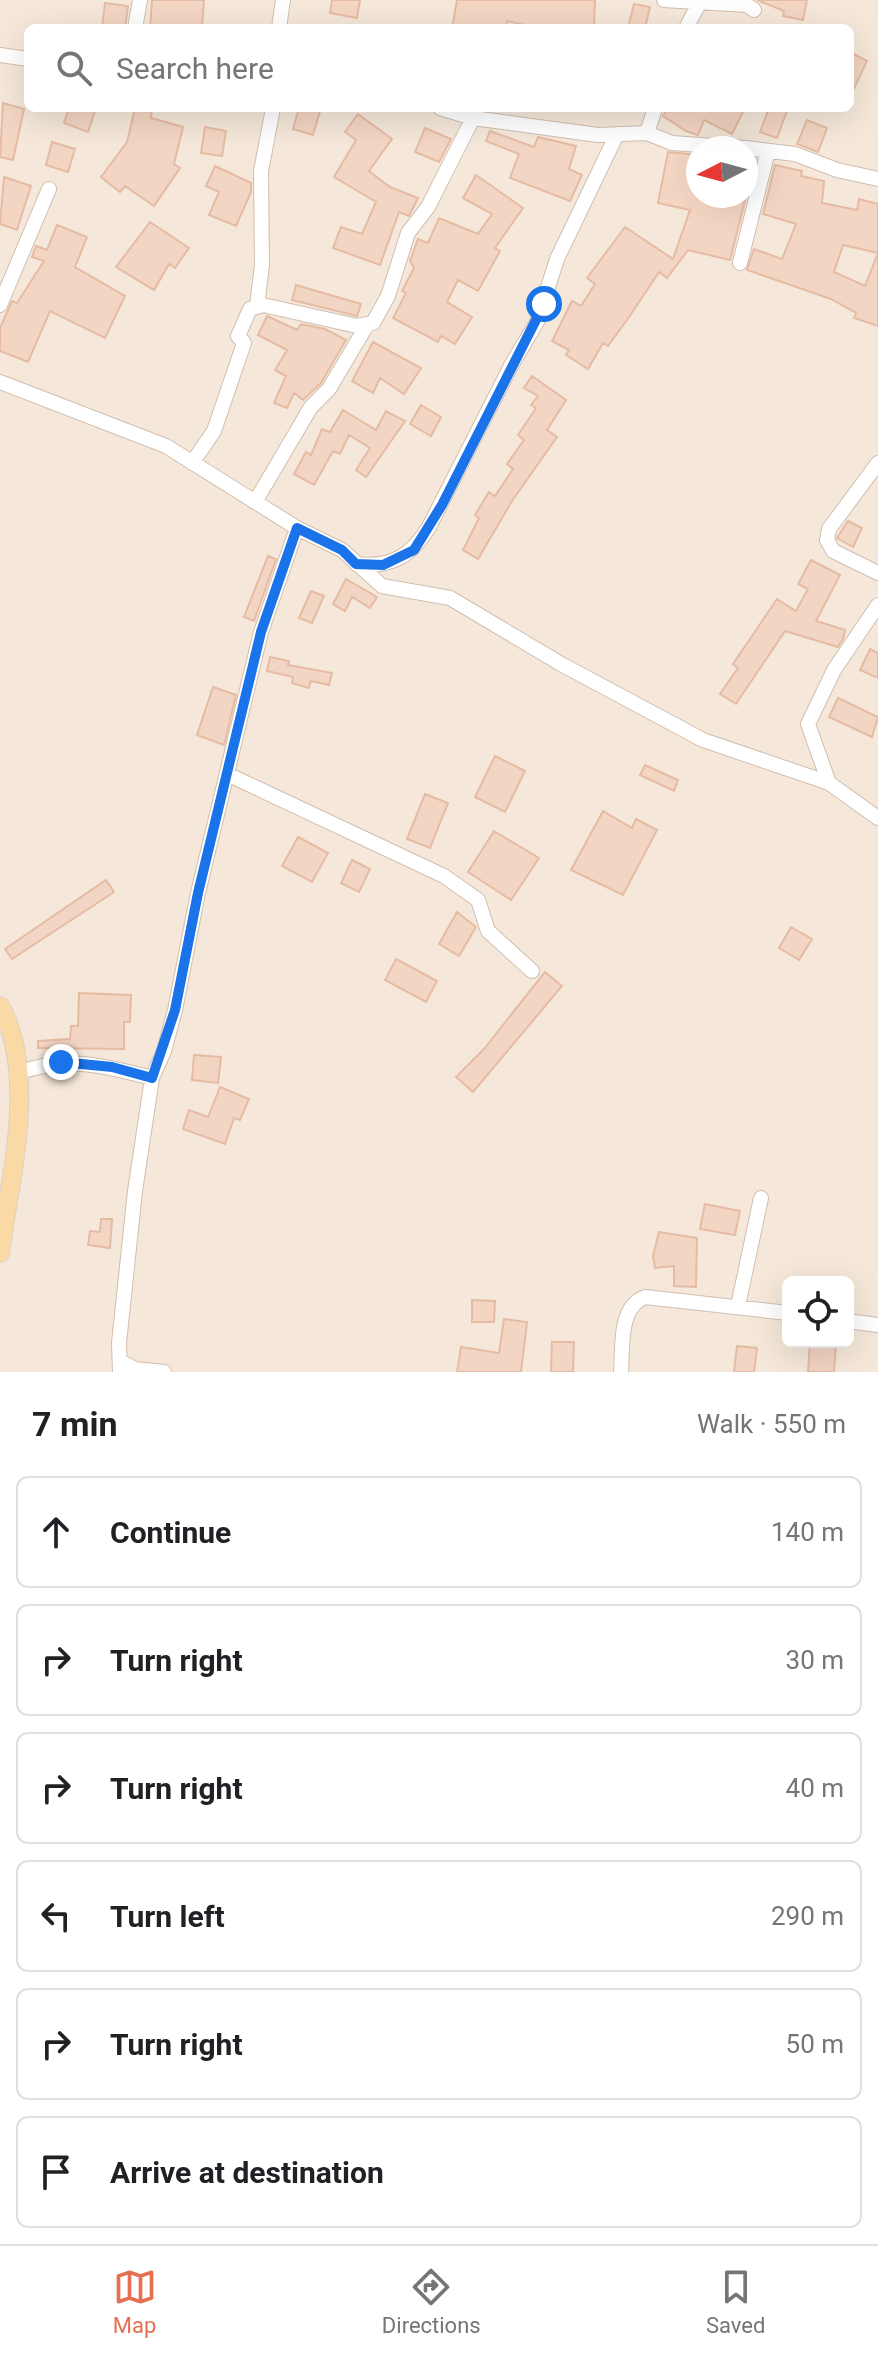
<!DOCTYPE html>
<meta charset="utf-8">
<style>
body{margin:0;font-family:Roboto,sans-serif;background:#f6f6f6;color:#202124}
.controls{position:absolute;right:24px;bottom:24px;display:grid;overflow:hidden;border-radius:12px;box-shadow:0 8px 32px #0002}
.controls button{width:72px;height:72px;display:grid;place-items:center;padding:0;border:0;border-bottom:2px solid #e0e0e0;background:#fff;color:#202124;font:40px sans-serif}
.compass{position:absolute;left:686px;top:136px;width:72px;height:72px;border-radius:50%;background:#fff;box-shadow:0 8px 32px #0002;rotate:264deg}
.stop{position:absolute;width:24px;height:24px;margin:-18px;border:6px solid #1a73e8;border-radius:50%;background:#fff}
.stop.end{background:#1a73e8;border-color:#fff;box-shadow:0 2px 8px #0008}
.list{margin:0;padding:0;list-style:none}
h2{display:flex;justify-content:space-between;align-items:center;height:104px;margin:0;padding:0 32px;font-size:34px}
h2 small{font-size:26px;font-weight:400;color:#757577}
.list li{display:grid;grid-template-columns:52px 1fr auto;gap:24px;align-items:center;box-sizing:border-box;height:112px;margin:0 16px 16px;padding:0 16px;border:2px solid #e0e0e0;border-radius:12px}
.list b{display:block;font-size:30px;white-space:nowrap}
.list em{font-size:26px;font-style:normal;color:#757577}
.icon{flex:none;width:44px;height:44px;fill:none;stroke:currentColor;stroke-width:2;stroke-linecap:round;stroke-linejoin:round}
.map{position:relative;flex:none;width:878px;height:1372px;overflow:hidden}
.search{position:absolute;background:#fff;box-shadow:0 8px 32px #0002;left:24px;right:24px;top:24px;height:88px;display:flex;align-items:center;gap:20px;box-sizing:border-box;padding:0 28px;border-radius:12px;color:#757577;font-size:30px}
.sheet{height:872px;background:#fff}
nav{display:flex;justify-content:space-around;align-items:center;box-sizing:border-box;height:112px;border-top:2px solid #e0e0e0;background:#fff;font-size:22px;color:#757577}
nav a{display:grid;justify-items:center;gap:4px}
nav .on{color:#e76f51}
.map>svg:first-child{display:block}
</style>
<div class="map">
<svg width="878" height="1372" viewBox="0 0 878 1372">
<rect width="100%" height="100%" fill="#fdf6ec"/>
<path fill="#f5e8da" fill-rule="evenodd" d="M0 0H878V1372H0ZM28 28H850V108H28ZM698 148H746V196H698ZM788 1282H848V1342H788Z"/>
<path fill="#f3d5c3" stroke="#e6bba3" stroke-width="2" d="M152 0H204L202 28H150Z
M332 0H360L357 18 330 13Z
M457 0H595L594 28H538L507 21 506 28H452Z
M757 0H807L803 20 783 16 784 11Z
M105 3 128 6 125 28H102Z
M634 4 650 7 645 28H628Z
M850 52 867 61 850 97Z
M3 103 24 109 13 160 0 157Z
M69 108H96L88 132 64 123Z
M135 108H152L151 118 183 127 174 164 180 168 154 206 125 186 120 192 101 177 127 142Z
M299 108H321L313 135 293 129Z
M668 108H745L732 134 704 120 698 135 686 131 663 116Z
M769 108H788L777 138 760 132Z
M358 114 392 139 369 171 390 187 418 198 409 216 399 212 380 265 333 248 341 227 362 234 376 202 334 177 356 140 345 132Z
M807 120 827 128 818 152 797 144Z
M205 127 226 131 222 156 201 153Z
M425 128 451 139 439 162 415 152Z
M490 131 534 147 538 137 576 146 569 169 582 175 570 201 510 178 519 154 486 141Z
M52 142 75 149 68 172 46 165Z
M668 152 698 155V196H746L730 260 688 250 667 278 659 272 627 320 608 346 603 343 588 369 566 355 569 350 552 341 572 301 581 306 595 284 587 278 625 227 673 259 690 210 658 203Z
M775 165 802 171 801 176 824 181 822 203 857 210 859 199 878 204V253L843 245 834 272 865 286 878 253V326L854 318 856 313 831 299 747 270 754 249 782 259 796 224 763 214Z
M215 166 251 183V192L236 226 209 215 219 192 206 186Z
M476 175 523 208 495 248 500 251 478 291 458 280 447 302 472 317 455 344 441 336 438 342 393 318 406 293 402 291 414 268 410 261 418 239 428 243 439 218 478 234 492 214 463 198Z
M4 177 31 186 17 230 0 224Z
M150 222 189 248 175 268 169 264 154 290 116 267Z
M57 225 87 237 75 267 125 296 105 338 50 311 28 362 0 351V328L12 301 17 303 44 261 32 257 36 246 47 250Z
M296 285 361 304 357 316 292 300Z
M267 316 297 330 301 324 325 329 346 340 321 383 303 400 294 393 287 408 274 403 286 376 275 370 287 350 258 335Z
M373 342 421 368 404 394 380 378 373 393 352 381Z
M532 376 566 400 547 430 557 437 512 501 478 559 463 550 479 518 475 515 489 492 495 496 513 469 507 464 524 440 518 435 536 408 531 405 538 396 524 388Z
M421 405 441 417 431 436 410 424Z
M343 410 376 430 386 411 405 421 366 477 356 470 370 448 349 435 340 454 333 451 314 485 294 474 306 452 311 455 322 429 330 432Z
M848 521 862 528 853 547 837 538Z
M268 556 276 559 254 621 244 617Z
M811 560 840 575 816 621 845 630 843 639 838 647 785 631 736 704 720 694 738 668 733 664 777 599 796 611 808 589 798 584Z
M346 579 377 597 370 608 352 597 345 611 333 604Z
M311 591 324 596 312 623 299 618Z
M870 649 878 653V678L860 670Z
M270 657 289 661 288 665 332 673 329 685 311 681 309 688 292 683 293 677 267 671Z
M213 687 236 695 224 745 197 735Z
M838 698 878 717 872 737 829 717Z
M495 756 525 771 505 812 475 797Z
M645 765 678 780 674 791 640 775Z
M425 794 448 803 430 848 407 839Z
M603 811 632 828 636 819 657 830 623 895 571 870Z
M494 831 539 858 511 900 468 872Z
M298 837 328 853 312 882 282 866Z
M352 860 370 869 359 892 341 883Z
M106 880 114 892 12 959 5 949Z
M457 912 476 927 459 956 439 944Z
M791 927 812 939 799 960 779 948Z
M396 959 437 981 426 1002 385 980Z
M545 972 562 986 473 1092 456 1077 484 1049Z
M79 993 131 995 130 1022H124V1049L38 1048V1041L70 1039 71 1026H78Z
M194 1055 221 1057 218 1083 192 1080Z
M220 1087 249 1099 240 1120 234 1118 225 1144 183 1129 189 1110 208 1117Z
M705 1204 740 1211 735 1235 700 1229Z
M101 1219H112L110 1248 88 1245 90 1231 100 1232Z
M659 1232 697 1238 696 1287 674 1286V1266L655 1268 653 1256Z
M472 1300 495 1301 494 1322H472Z
M504 1319 527 1322 521 1372H457L461 1347 499 1353Z
M552 1342H574L573 1372H551Z
M810 1342 836 1344 834 1372H808Z
M737 1346 757 1348 754 1372H734Z"/>
<g fill="none" stroke-linecap="round" stroke-linejoin="round">
<g stroke="#d1beb0" stroke-width="16">
<path id="minor" d="M664 0 747 5 754 10
M135 28 140 0
M279 28 283 0
M686 28 701 0
M0 55 28 59
M440 108 473 118
M647 133 672 143 744 148
M746 148 795 154 837 170 878 179
M740 263 768 151
M0 305 49 189
M257 306 262 265 261 171 273 108
M0 382 166 446 297 528 342 550 382 586 450 598 561 664 703 740 829 783 878 818
M192 463 214 431 244 343 238 336 250 309 263 305 357 326 373 323 388 296 408 233 428 207 473 118 598 135 647 133 655 108
M878 463 829 529 827 540 833 551 878 573
M255 502 311 407 329 389 367 325
M356 564C392 568 411 556 429 527L512 364 537 322 557 259 617 134
M227 774 444 876 478 900 488 931 532 971
M829 783 808 724 834 670 878 605
M19 1073C64 1055 107 1066 152 1078
M738 1306 761 1198
M848 1321 878 1325
M120 1361 135 1369 164 1372
M120 1372 119 1343 135 1191 152 1078 164 1051 175 1010 198 893 261 632 297 528
M621 1372C623 1348 618 1307 645 1297L788 1313"/>
</g>
<g stroke="#dad1cd" stroke-width="20">
<path id="major" d="M0 1006C38 1074 10 1179 0 1253"/>
</g>
<use href="#minor" stroke="#fff" stroke-width="14"/>
<use href="#major" stroke="#fbd9a5" stroke-width="18"/>
</g>
<g fill="none" stroke-linecap="round" stroke-linejoin="round">
<path stroke="#1a73e8" stroke-width="10" d="M61 1062 112 1067 152 1078 175 1010 198 893 261 632 297 528 342 550 356 564 383 565 414 550 442 505 544 304"/>
</g>
</svg>
<div class="controls">
<button><svg class="icon" aria-label="locate" viewBox="0 0 24 24"><circle cx="12" cy="12" r="6"/><path d="M12 2v4M12 18v4M2 12h4M18 12h4"/></svg></button>
</div>
<svg class="compass" viewBox="-18 -18 36 36"><path d="M0-13l5 13h-10z" fill="#e53935"/><path d="M0 13l5-13h-10z" fill="#757577"/></svg>
<div class="stop" style="left:544px;top:304px"></div>
<div class="stop end" style="left:61px;top:1062px"></div>
<div class="search"><svg class="icon" aria-label="search" viewBox="0 0 24 24"><circle cx="10" cy="10" r="6"/><path d="M15 15l6 6"/></svg>Search here</div>
</div>
<section class="sheet">
<h2>7 min<small>Walk · 550 m</small></h2>
<ul class="list">
<li><svg class="icon" aria-label="ahead" viewBox="0 0 24 24"><path d="M12 20V5M6 11l6-6 6 6"/></svg><div><b>Continue</b></div><em>140 m</em></li>
<li><svg class="icon" aria-label="right" viewBox="0 0 24 24"><path d="M7 20v-9h11M14 6l5 5-5 5"/></svg><div><b>Turn right</b></div><em>30 m</em></li>
<li><svg class="icon" aria-label="right" viewBox="0 0 24 24"><path d="M7 20v-9h11M14 6l5 5-5 5"/></svg><div><b>Turn right</b></div><em>40 m</em></li>
<li><svg class="icon" aria-label="left" viewBox="0 0 24 24"><path d="M17 20v-9H6M10 6l-5 5 5 5"/></svg><div><b>Turn left</b></div><em>290 m</em></li>
<li><svg class="icon" aria-label="right" viewBox="0 0 24 24"><path d="M7 20v-9h11M14 6l5 5-5 5"/></svg><div><b>Turn right</b></div><em>50 m</em></li>
<li><svg class="icon" aria-label="arrive" viewBox="0 0 24 24"><path d="M6 21V4h12l-3 4 3 4H6"/></svg><div><b>Arrive at destination</b></div></li>
</ul>
</section>
<nav>
<a class="on"><svg class="icon" aria-label="map" viewBox="0 0 24 24"><path d="M3 6l6-2 6 2 6-2v14l-6 2-6-2-6 2zM9 4v14M15 6v14"/></svg>Map</a>
<a><svg class="icon" aria-label="directions" viewBox="0 0 24 24"><path d="M12 3l9 9-9 9-9-9zM9 14v-3h6M13 9l2 2-2 2"/></svg>Directions</a>
<a><svg class="icon" aria-label="saved" viewBox="0 0 24 24"><path d="M7 4h10v16l-5-4-5 4z"/></svg>Saved</a>
</nav>
